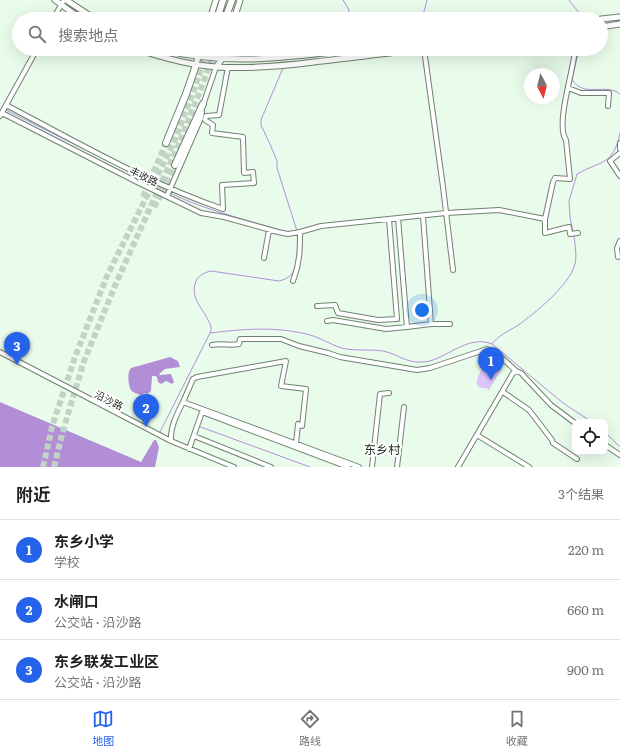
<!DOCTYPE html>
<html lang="zh">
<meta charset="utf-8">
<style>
body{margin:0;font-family:Literata,"Noto Sans SC",serif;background:#f6f6f6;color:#202124}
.controls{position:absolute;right:12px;bottom:12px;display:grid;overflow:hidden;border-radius:8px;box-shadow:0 4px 16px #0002}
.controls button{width:36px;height:36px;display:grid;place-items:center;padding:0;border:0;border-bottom:1px solid #e0e0e0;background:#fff;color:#202124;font:20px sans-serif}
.compass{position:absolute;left:524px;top:68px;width:36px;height:36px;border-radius:50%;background:#fff;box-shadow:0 4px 16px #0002;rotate:173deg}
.you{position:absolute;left:422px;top:310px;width:14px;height:14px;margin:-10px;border:3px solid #fff;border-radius:50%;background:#1a73e8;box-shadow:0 0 0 6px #1a73e833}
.badge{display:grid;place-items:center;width:26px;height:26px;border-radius:50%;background:#2563eb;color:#fff;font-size:13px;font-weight:700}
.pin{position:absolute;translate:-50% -33px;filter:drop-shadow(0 1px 2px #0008)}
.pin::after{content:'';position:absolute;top:21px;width:14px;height:12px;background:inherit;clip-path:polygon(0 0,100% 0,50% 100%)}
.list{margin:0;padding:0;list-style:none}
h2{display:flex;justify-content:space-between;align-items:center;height:52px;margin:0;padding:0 16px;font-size:17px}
h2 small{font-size:13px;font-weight:400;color:#757577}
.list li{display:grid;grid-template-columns:26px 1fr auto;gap:12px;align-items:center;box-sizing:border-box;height:60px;padding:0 16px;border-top:1px solid #e0e0e0}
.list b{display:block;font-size:15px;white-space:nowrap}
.list p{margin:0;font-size:13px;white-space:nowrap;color:#757577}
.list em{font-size:13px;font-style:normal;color:#757577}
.icon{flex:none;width:22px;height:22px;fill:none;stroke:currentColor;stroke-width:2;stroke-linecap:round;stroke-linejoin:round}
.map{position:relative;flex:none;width:620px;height:467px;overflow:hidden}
.search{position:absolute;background:#fff;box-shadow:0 4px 16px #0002;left:12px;right:12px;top:12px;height:44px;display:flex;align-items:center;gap:10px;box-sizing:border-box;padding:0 14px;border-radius:22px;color:#757577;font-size:15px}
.sheet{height:232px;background:#fff}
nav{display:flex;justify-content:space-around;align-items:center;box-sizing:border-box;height:56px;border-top:1px solid #e0e0e0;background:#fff;font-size:11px;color:#757577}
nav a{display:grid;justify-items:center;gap:2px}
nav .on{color:#2563eb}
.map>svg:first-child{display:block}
</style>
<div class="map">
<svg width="620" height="467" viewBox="0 0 620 467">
<rect width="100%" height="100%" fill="#e9fceb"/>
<path fill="#ddc4fa" d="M488 361C496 359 497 365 502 369L488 391 487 390 488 388C466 390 482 368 488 361Z"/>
<path fill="#b28ed7" d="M170 357 178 361 180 367 165 369 159 374 160 375 171 374 174 382 172 384 166 381 161 384 158 382 157 377 155 376H152L151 391 147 394 145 393 140 395C136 393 133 393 131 390 128 385 127 372 131 368Z
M0 402 141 462 154 440H156L159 447 155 467H0Z"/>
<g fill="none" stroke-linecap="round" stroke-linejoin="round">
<path stroke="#b28ed7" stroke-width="1" d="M343 0 349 10 348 19
M569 0 580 14
M249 14 260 19
M422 19 427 0
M579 49 572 79C583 99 606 82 620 94
M292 50 293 49
M283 68 261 120V125L270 144 277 161V168L297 231
M6 110 167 191
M170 193C207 211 248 220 287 232L294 231
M573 233 570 217 569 201 577 174C602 160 613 166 620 133
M297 234 298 243
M210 333C243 329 277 326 310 335 322 338 334 347 346 349 358 351 371 349 383 351 395 353 405 362 418 362 422 362 426 362 430 361 450 355 470 335 492 344 498 336 508 331 517 326 535 313 569 286 575 264 577 255 575 245 574 236
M492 344 563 403 592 422
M198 426 310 467
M605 432 620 447
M159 434 211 331C211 328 211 324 209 322 203 308 191 300 195 284 197 276 203 273 211 271L279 281C298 276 294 266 298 250"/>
<path stroke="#c2d2c3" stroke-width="6" stroke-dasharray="6 3" stroke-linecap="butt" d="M143 197 166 143
M154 207 164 191 175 165
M43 467 52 427 75 357 107 276 174 142 196 84 207 49
M54 467 63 431 84 361 117 281 179 144 202 86 215 49"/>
<g stroke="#708172" stroke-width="6">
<path id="minor" d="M53 19 64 0
M424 49 443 187 453 270
M568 88 581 93H609L608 106
M6 105C77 142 147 183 223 209L222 185 254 183 253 172 244 173 243 137 212 133 213 125 205 120 206 116 219 115 228 67
M203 105 216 67
M2 113 137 182 201 213 224 217 278 232 288 234 300 232 321 226 446 213 499 210 545 219V233L569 227 570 234 578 233
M0 116 37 49
M620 143V149
M620 153 610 161 620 176
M167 196 201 118 202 112
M423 216 431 324
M398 218 407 327 431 324H450
M545 219 553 182 555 178 570 179 566 140C555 124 574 70 575 49
M618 257 617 248 620 241
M264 258 269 230
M293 281C300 263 300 250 300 232
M317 306 335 305 338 313 378 320 397 319 389 219
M327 321 333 320 386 329 407 327
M212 345C222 343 231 346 239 344L240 339H281L299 346 328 353 340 357 417 370 430 368 487 349C499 353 507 363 516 371
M0 352 171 441 234 467
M503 392 529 410 552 440 553 443 577 459
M183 402 193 379 197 377 286 361 281 386 306 389 302 426 298 424 296 444
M477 435 529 467
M194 436 271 467
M171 441C170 427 177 414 183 402L359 467
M605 445 620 455
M189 449 202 412 348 467
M372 467 380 394 389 393
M397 467 404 407
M458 467 513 373 516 371 521 373 551 405 575 423"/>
</g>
<g stroke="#708172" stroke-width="7">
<path id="major" d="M55 0 81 19
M66 0 95 19
M210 19 216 0
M234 19 240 0
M601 19 620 17
M601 27 620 24
M137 49C163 58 189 65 217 67 249 69 282 66 314 62 351 58 387 53 423 49
M161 49C226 67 292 57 357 49
M196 65 200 49
M216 67 222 59 224 49"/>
</g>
<g stroke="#708172" stroke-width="8">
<path id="highway" d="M217 19 223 0
M225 19 232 0
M166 143 186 94 196 65
M175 165 203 104"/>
</g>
<use href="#minor" stroke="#fff" stroke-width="4"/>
<use href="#major" stroke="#fff" stroke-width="5"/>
<use href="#highway" stroke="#fff" stroke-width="6"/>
</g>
<g text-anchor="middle" stroke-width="4" stroke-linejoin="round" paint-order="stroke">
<g font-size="10" fill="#242b25" stroke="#fff">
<text transform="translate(144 176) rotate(26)" y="4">丰收路</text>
<text transform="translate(109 400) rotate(27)" y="4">沿沙路</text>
</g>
<g font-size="12" fill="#223024" stroke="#fff">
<text x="382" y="454">东乡村</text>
</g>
</g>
</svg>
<div class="controls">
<button><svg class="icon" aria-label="locate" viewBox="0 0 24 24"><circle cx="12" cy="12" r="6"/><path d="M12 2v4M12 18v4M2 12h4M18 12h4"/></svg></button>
</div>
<svg class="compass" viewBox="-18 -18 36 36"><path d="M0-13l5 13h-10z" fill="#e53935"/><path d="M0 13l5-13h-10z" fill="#757577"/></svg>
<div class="you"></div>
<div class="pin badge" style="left:491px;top:380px">1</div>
<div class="pin badge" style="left:146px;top:427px">2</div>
<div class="pin badge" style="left:17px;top:365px">3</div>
<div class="search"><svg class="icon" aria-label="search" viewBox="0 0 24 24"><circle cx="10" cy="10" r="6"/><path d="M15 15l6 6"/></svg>搜索地点</div>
</div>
<section class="sheet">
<h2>附近<small>3个结果</small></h2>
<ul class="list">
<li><span class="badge">1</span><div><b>东乡小学</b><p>学校</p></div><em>220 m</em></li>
<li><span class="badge">2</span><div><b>水闸口</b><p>公交站 · 沿沙路</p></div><em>660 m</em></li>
<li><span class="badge">3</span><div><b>东乡联发工业区</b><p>公交站 · 沿沙路</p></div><em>900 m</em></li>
</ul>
</section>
<nav>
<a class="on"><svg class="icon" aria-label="map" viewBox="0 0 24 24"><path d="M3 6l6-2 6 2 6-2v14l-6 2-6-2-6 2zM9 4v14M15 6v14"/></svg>地图</a>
<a><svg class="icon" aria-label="directions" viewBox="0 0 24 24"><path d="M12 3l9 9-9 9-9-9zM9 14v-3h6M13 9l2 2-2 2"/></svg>路线</a>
<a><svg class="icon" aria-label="saved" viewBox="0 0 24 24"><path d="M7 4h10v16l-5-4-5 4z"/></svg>收藏</a>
</nav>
